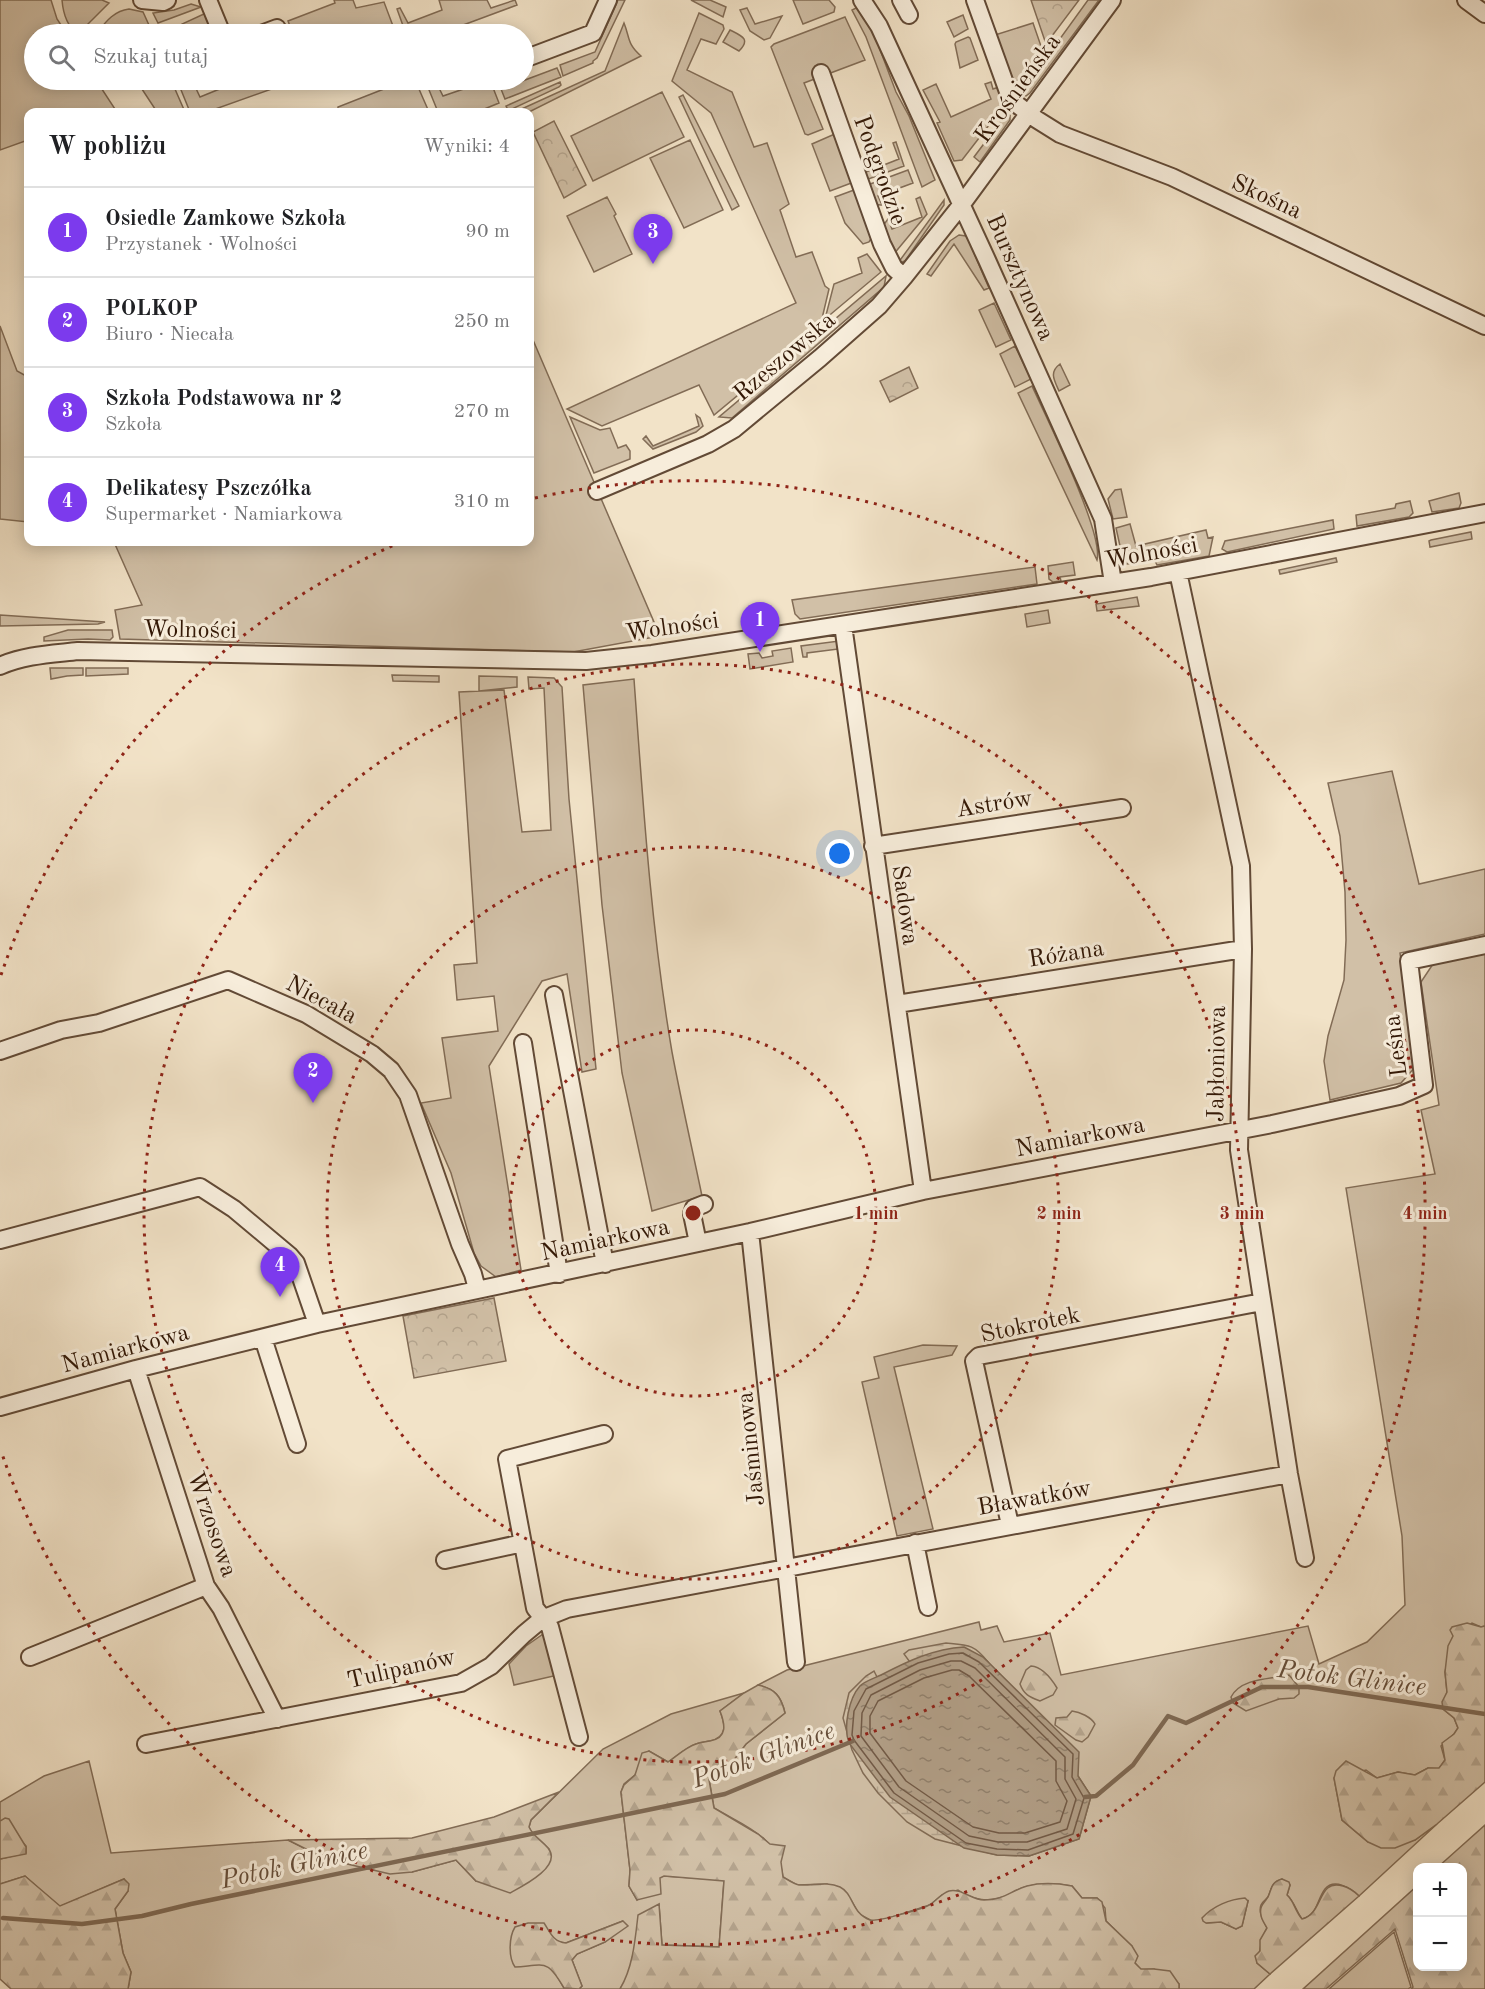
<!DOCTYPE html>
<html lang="pl">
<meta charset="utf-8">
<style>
body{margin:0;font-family:"Old Standard TT",serif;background:#f6f6f6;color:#202124}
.controls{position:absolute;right:18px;bottom:18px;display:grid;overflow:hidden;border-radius:12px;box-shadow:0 3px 15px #0003}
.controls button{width:54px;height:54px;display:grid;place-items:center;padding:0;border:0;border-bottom:2px solid #e0e0e0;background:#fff;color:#202124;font:30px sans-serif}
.you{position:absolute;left:840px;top:854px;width:21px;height:21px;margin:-15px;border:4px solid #fff;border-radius:50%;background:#1a73e8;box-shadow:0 0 0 9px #1a73e833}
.badge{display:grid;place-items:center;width:39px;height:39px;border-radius:50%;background:#7c3aed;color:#fff;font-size:20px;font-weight:700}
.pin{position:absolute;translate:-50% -50px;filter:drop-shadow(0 2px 3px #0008)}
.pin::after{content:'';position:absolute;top:32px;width:21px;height:18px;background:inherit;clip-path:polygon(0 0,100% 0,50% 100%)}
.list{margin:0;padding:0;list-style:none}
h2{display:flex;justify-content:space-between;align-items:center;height:78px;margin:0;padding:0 24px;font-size:26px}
h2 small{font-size:20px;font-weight:400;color:#757577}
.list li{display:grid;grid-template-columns:39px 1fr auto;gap:18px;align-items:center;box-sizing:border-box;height:90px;padding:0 24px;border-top:2px solid #e0e0e0}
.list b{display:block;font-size:22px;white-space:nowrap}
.list p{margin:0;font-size:20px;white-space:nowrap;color:#757577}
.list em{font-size:20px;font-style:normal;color:#757577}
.icon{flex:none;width:33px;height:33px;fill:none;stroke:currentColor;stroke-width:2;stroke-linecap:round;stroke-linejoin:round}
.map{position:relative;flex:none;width:1485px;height:1989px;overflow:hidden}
.search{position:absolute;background:#fff;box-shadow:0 3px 15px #0003;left:24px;top:24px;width:510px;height:66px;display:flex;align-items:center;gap:15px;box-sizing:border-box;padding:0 21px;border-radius:33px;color:#757577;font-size:22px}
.panel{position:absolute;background:#fff;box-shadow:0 3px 15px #0003;left:24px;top:108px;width:510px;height:438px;border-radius:12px}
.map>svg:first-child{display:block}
</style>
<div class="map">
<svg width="1485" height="1989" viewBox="0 0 1485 1989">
<defs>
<pattern id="forest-firs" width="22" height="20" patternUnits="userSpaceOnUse" patternTransform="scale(1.5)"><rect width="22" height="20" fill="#d1c0a7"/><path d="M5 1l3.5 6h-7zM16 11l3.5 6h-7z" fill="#b4a48e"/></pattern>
<pattern id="wetland-marsh" width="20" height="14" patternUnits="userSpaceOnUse" patternTransform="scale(1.5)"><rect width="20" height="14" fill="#d1c0a7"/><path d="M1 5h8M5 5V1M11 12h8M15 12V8" fill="none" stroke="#b4a48e"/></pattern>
<pattern id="park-crowns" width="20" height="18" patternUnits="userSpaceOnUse" patternTransform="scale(1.5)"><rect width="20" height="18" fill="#d1c0a7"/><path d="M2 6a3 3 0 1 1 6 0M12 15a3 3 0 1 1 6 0" fill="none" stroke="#b4a48e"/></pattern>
<pattern id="water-ripples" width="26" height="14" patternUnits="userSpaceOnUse" patternTransform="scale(1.5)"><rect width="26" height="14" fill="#b19e86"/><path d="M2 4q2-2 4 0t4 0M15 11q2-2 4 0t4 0" fill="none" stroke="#91806c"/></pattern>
</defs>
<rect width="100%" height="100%" fill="#f2e3c8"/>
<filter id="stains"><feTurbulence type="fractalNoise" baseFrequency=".00333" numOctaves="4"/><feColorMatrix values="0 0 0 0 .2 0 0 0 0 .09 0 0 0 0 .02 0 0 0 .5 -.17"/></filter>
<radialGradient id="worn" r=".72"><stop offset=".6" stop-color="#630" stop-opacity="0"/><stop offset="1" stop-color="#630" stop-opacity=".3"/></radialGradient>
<path fill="#d1c0a7" stroke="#826c56" stroke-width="1.5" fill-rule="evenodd" d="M0 0H51L57 19 67 34H34V80H96L115 109 104 112H28V140L0 150Z
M62 0H102L109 3 83 29 77 33C67 26 63 12 62 0Z
M334 0H353L356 8 384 2 396 34H293L288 21 335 3Z
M439 0H487L491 8 515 0 517 5 439 34H406L397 9 400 8 408 23 442 10Z
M618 0H625L597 58 593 61V63L563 76 560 65 595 52Z
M691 0H710L726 7 723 17Z
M793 0H829L835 7 834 12 803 24Z
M1088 0H1099L1030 93 1026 96 1020 94Z
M191 4 201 7 158 23 153 13 174 10Z
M858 7 873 31 896 92 909 116 935 180 922 187 866 37 852 10Z
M747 8 755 24 782 16 770 38 764 40 750 31 740 10Z
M129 9 143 12 153 34H96C105 23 113 11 129 9Z
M206 13 217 34H208L205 27 186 33 182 24Z
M699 13 723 25 724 29 716 44 701 39 687 70 732 92 754 147 767 143 789 204 780 210 796 257 812 252 825 286 829 289 820 327 714 415 699 385 602 426 567 409 796 303 711 113 672 81Z
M963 15 968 29 954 37 947 22Z
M845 17 865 60 804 83 823 129 808 135 805 134 771 47 774 44Z
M624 23C630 38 627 44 641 56L529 112H515L605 71Z
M1033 23 1042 49 1013 86 995 35Z
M730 30C742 36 751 39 739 51L723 42Z
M968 37 970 38 978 60 960 68 955 44 956 42Z
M557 68 561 77 505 99 501 89Z
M136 80H171L185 112H157Z
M177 80H192L200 97 227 86 225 80H297L207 112H190Z
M387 80H415L429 112H334L338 111V107L389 87Z
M425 80H435L443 96 490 80 499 103 477 112H438Z
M560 82 561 85 559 87 510 110 507 108 506 106Z
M991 82 993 89 999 87 1007 102 962 160 954 161 937 123 940 122 923 90 936 84 951 117 991 99 985 84Z
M662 92 684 137 593 181 571 136Z
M683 95 739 206 732 210 679 97Z
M1010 109V120L980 162 974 157Z
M837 133 854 182 830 191 812 144Z
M690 140 723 210 684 228 650 158Z
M896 142 904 166 863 181 862 170 864 168 866 172 899 159 893 143Z
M908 170 913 183 878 196 882 205C871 206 869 194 865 186Z
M854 190 872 237 869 242 863 244 845 223 835 197Z
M607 197 616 214 614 216 632 254 594 272 567 216Z
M920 197 927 214 893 255 882 227 888 219 892 229 922 217 916 199Z
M944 200V205L905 261 898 263Z
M959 235 966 236 968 239 989 288 984 290 954 244 931 276 927 274 950 241Z
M867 254 881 272 825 319 834 284 862 273 858 258Z
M886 276 884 287 732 418 719 417Z
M994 303 1011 340 996 347 979 310Z
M0 326 17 371 28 377V522L0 519Z
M530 333 660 636 573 652 120 639 115 610 142 605 114 542H530Z
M1015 346 1031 379 1015 387 1000 354Z
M1060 364 1070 385 1059 391C1054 380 1049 372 1060 364Z
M1032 386C1046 417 1104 533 1097 560L1018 393Z
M696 415 700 418 703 426 696 432 653 449 643 439 646 436 653 446 699 426Z
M570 417 600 430 610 428 618 448 626 445 630 451V459L594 473Z
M1121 489 1127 517 1113 519 1108 499 1115 490Z
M1459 493 1461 503 1459 508 1432 512 1429 501Z
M1410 501 1413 513 1409 517 1357 526 1356 515 1395 508 1396 504Z
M1333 520 1334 529 1227 552 1222 549 1225 541Z
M1130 524 1136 546 1206 530 1208 538 1213 537 1209 556 1157 565 1155 561 1127 564 1122 555 1116 528Z
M1471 532 1472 539 1430 547 1429 541 1431 540Z
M1336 558 1337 562 1280 574 1279 570Z
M1073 562 1075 575 1060 577 1061 581 1053 582 1049 579 1048 566Z
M1035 567 1037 584 800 619 795 614 792 600Z
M1137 597 1139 606 1097 611 1096 604Z
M1048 610 1050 623 1027 627 1025 614Z
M0 615 105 622 98 624 0 626Z
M68 630H112L113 637 110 640 88 639 44 641V637Z
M839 641 841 652 838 649 807 653V657H803L801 646Z
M791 648 793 662 750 669 748 654 759 653 762 658 773 656 772 651Z
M50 668H83V675L67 676 51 679Z
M86 668H128V674L86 676Z
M392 675 439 676V682L393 681Z
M479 676 517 677V687L479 691Z
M528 677 554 678 562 687 569 799 596 1069 582 1072 567 974 542 981 489 1066 521 1270 496 1277 481 1266 474 1253 451 1173 421 1103 451 1098 442 1038 498 1031 494 996 457 1000 454 965 477 963 459 692 504 690 522 832 551 830 544 688 529 689Z
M634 679C643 804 651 929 672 1052 681 1100 692 1148 702 1196L652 1211 622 1073 602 905 583 685Z
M1392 771 1419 884 1485 869V934L1400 953 1416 1066 1401 1083 1330 1100 1324 1061 1328 1036 1344 980 1346 940 1345 892 1340 836 1328 783Z
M1485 950V1626L1481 1627 1472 1623 1453 1636 1445 1672 1447 1692 1443 1709 1454 1718 1458 1728 1454 1734 1441 1746 1445 1760 1439 1769 1428 1768 1415 1775 1398 1772 1377 1778 1366 1770 1334 1778 1342 1820 1368 1842 1415 1840 1437 1824 1359 1896C1351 1888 1334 1878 1325 1889 1316 1901 1318 1915 1302 1919 1296 1911 1294 1901 1287 1895L1290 1885 1282 1879C1271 1883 1272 1888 1268 1897 1266 1900 1263 1901 1261 1905 1258 1913 1264 1921 1267 1928 1260 1940 1261 1949 1257 1963L1270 1974 1254 1989H1179V1984L1154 1969 1141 1970 1135 1963 1132 1946 1106 1921 1105 1908 1097 1898H1082L1072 1886C1056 1883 1041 1882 1025 1887 1017 1889 1011 1895 1003 1897 988 1903 971 1899 958 1890L942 1895 930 1905 886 1919 872 1921 859 1914 851 1900 827 1884 797 1885 783 1877C778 1836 746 1827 714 1808L708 1773 733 1761 746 1744 785 1713C781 1696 775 1689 758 1685L787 1670 979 1622 981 1630 997 1626 1004 1642 1050 1633 1061 1675 1308 1626 1319 1664 1367 1642 1405 1605 1402 1536 1346 1188 1435 1174 1421 1110 1439 1105 1421 982 1435 961ZM983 1657 1021 1696 1091 1796ZM1248 1901 1242 1926 1236 1929 1221 1922 1206 1923Z
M923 1345 957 1346 952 1355 894 1367 933 1529 897 1536 862 1382 879 1378 874 1357Z
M546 1632 558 1675 514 1685 509 1664 526 1646Z
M744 1693 720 1711C725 1724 728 1737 710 1741 705 1742 701 1742 696 1744 686 1748 677 1756 668 1762L649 1751 635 1775 624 1784 621 1792 630 1870 629 1886 637 1900 659 1877 664 1876 724 1880 719 1947 662 1945 659 1905 635 1946 628 1976 620 1989H579L582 1986 572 1960 577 1954 605 1942 623 1921 566 1943 559 1942 553 1938 547 1965 553 1969 564 1988 569 1989H128L131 1972 123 1953 115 1909 128 1891 124 1879 59 1907 25 1876 0 1884V1859L26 1853V1846L3 1821H0V1802L44 1776 89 1761 111 1853 288 1840 326 1859 412 1872 456 1860 476 1881 549 1849 532 1833 529 1827 531 1820 603 1749 671 1714Z
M1394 1932 1411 1987 1408 1989H1329Z"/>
<path fill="url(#forest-firs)" stroke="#826c56" stroke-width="1.5" d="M1467 1623 1481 1627 1485 1626V1782L1437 1824 1415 1840 1395 1848H1381L1368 1842 1342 1820 1334 1778 1336 1771 1346 1761 1377 1778 1398 1772 1415 1775 1428 1768H1439L1445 1760 1442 1743 1454 1734 1458 1728 1454 1718 1443 1709 1442 1702 1447 1692 1445 1672 1448 1646 1453 1636 1450 1630 1452 1627Z
M1031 1666C1043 1667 1051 1678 1057 1688L1053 1695 1040 1701C1030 1697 1024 1695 1020 1684L1026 1670Z
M1289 1675 1299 1687V1694L1294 1698 1279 1699 1246 1711 1233 1703 1231 1697C1241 1678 1270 1679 1289 1675Z
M758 1685C775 1689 781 1696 785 1713L746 1744 733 1761 708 1774 714 1808 758 1834 770 1844 785 1846 781 1862 783 1877C788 1880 794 1884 799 1885 813 1886 827 1881 840 1887 854 1894 851 1913 870 1920 877 1922 923 1909 931 1904 937 1900 942 1893 949 1891 961 1888 972 1900 984 1900 1004 1900 1010 1891 1027 1886 1043 1882 1056 1883 1072 1886L1082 1898H1097L1102 1902 1106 1921 1132 1946 1138 1956 1135 1963 1141 1969H1154L1170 1971 1179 1984V1989H620C633 1967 635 1941 638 1915L659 1904 662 1945 719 1947 724 1881 664 1876 660 1878 661 1894 637 1900 629 1886 630 1870 621 1792 624 1785 635 1775 642 1753 649 1751 668 1762C677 1756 686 1747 696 1744 701 1742 705 1742 710 1741 728 1738 725 1724 720 1711L744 1693Z
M1072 1711C1080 1712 1091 1717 1095 1724L1088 1737 1082 1742 1076 1740 1055 1725 1056 1718 1067 1717Z
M559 1792 531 1820 529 1827C533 1836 541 1840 548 1848 563 1866 523 1886 510 1893L476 1881 456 1860 412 1872 390 1874 326 1859 288 1840 412 1838 494 1817Z
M5 1818 9 1819 26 1847V1854L0 1859V1821Z
M1485 1825V1989H1411L1413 1987 1395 1929 1326 1989H1303L1417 1886 1418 1966H1462V1868L1438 1867Z
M25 1876 60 1906 124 1879 129 1884 128 1891 115 1909 123 1953 131 1972 128 1989H11L0 1979V1884Z
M1282 1879 1289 1882 1290 1885 1287 1895C1294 1901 1295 1911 1302 1919 1324 1914 1317 1878 1343 1886 1350 1888 1354 1891 1359 1896L1270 1974 1257 1963 1255 1956 1260 1951V1940L1267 1928C1265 1924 1261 1919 1261 1915 1259 1906 1264 1903 1268 1897 1272 1888 1271 1882 1282 1879Z
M1245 1898 1248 1901 1242 1926 1236 1929 1221 1922 1206 1923 1203 1921 1202 1918C1213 1906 1230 1899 1245 1898Z
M623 1921 628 1926 605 1942 577 1954 572 1960 582 1986 579 1989 564 1988C547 1959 546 1965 515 1967 508 1957 509 1937 515 1927L528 1923H544C550 1932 553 1942 566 1943Z"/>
<path fill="url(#wetland-marsh)" stroke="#826c56" stroke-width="1.5" d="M946 1643C968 1645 974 1644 988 1662L912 1665 904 1654 909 1650Z
M874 1671 879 1681 1078 1776 1091 1796 1079 1839 1029 1856 997 1855 935 1839 907 1822 878 1793 863 1773 852 1750 843 1718 849 1693 866 1676Z"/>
<path fill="url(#park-crowns)" stroke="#826c56" stroke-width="1.5" d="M1031 0H1079L1046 44Z
M554 121 586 185 564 198 533 132Z
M909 367 918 388 890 402 880 381Z
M494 1298 506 1361 414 1378 403 1316Z"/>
<path fill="url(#water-ripples)" stroke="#7e6852" stroke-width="1.5" d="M964 1647 983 1657 1079 1752 1078 1776 1091 1796 1079 1839 1029 1856 997 1855 964 1848 890 1797 849 1743C843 1727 849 1698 860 1686 865 1681 875 1678 881 1675 908 1661 933 1649 964 1647Z"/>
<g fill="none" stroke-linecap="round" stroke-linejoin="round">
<path stroke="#725a46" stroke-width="1.5" d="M949 1654 963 1653 979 1662 1073 1754 1072 1777 1084 1798 1073 1834 1028 1850 997 1849 966 1843 894 1793 854 1740 852 1735 854 1711 866 1689 918 1663Z
M951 1661H961L975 1668 1065 1757V1779L1076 1799 1067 1829 1027 1842H998L969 1836 899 1787 861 1736 862 1713 871 1695 920 1670Z
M952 1670H959L969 1676 1056 1761V1781L1067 1801 1060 1822 1025 1833H999L973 1827 906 1781 870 1733V1716L878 1701 924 1678Z"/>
<path stroke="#7e6852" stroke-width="4.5" d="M1085 1797 1096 1796 1133 1765 1168 1716 1186 1723 1262 1687H1308L1485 1714
M3 1918 82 1924 142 1916 191 1904 725 1794 853 1741"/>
<g stroke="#624a36" stroke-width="20">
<path id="minor" d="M142 0 163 2 167 0
M208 0 222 34
M862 0 879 26 987 260 1103 519 1113 583
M901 0 909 15
M975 0 1011 100 1036 119 1060 134 1172 177 1485 326
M1466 0 1485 14
M261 34 277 28
M524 59 593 33 608 0
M821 73 882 244 894 268 904 277
M597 491 708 444 734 429 820 358 879 306 904 277 962 204 1112 0
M1178 572 1241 866 1243 949 1239 1150 1289 1474 1305 1558
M843 625 923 1191
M0 666C24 655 52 654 78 651L586 661 652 654 1151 577 1485 513
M873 846 1122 808
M554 995 605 1264
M897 1004 1243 949
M523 1043 559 1274
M0 1051 61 1030 99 1023 228 980 306 1014 372 1054 391 1070 408 1095 460 1244 473 1274 477 1289
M750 1232 796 1662
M0 1240 200 1187 234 1209 290 1256 296 1263 317 1324
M698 1243 692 1214 694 1208 704 1204
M263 1338 297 1444
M136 1369 206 1586 221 1608 277 1719
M0 1407 136 1369 317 1324 750 1232 923 1191 1272 1124 1399 1096 1424 1085 1409 961 1485 945
M1010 1525 974 1361 979 1356 1262 1302
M915 1543 928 1607
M445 1560 523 1543
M30 1657 206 1586
M579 1737 550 1627 535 1608 507 1459 604 1434
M146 1744 461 1683 491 1666 524 1634 542 1619 567 1609 1289 1474"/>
</g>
<use href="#minor" stroke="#f7eddb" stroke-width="16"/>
</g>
<g fill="none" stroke="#8f2418" stroke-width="3" stroke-dasharray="3 6">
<circle cx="693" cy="1213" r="183"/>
<circle cx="693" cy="1213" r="366"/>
<circle cx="693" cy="1213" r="549"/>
<path d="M1 975A732 732 0 0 1 401 542M535 498A732 732 0 1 1 1 1451"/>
</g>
<g text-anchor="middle" stroke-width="6" stroke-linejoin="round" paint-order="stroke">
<g font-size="24" fill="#321705" stroke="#f7eddb">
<text transform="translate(1017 88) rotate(-54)" y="8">Krośnieńska</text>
<text transform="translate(881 170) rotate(70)" y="8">Podgrodzie</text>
<text transform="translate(1267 196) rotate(25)" y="8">Skośna</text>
<text transform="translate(1021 277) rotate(66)" y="8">Bursztynowa</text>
<text transform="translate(784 356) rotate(-40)" y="8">Rzeszowska</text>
<text transform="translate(1151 552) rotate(-10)" y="8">Wolności</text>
<text transform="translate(672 626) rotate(-8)" y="8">Wolności</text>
<text transform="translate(190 629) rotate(1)" y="8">Wolności</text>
<text transform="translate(994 803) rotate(-9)" y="8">Astrów</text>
<text transform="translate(906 905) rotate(82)" y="8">Sadowa</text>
<text transform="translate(1066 953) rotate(-9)" y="8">Różana</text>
<text transform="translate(322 999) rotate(28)" y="8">Niecała</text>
<text transform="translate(1395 1046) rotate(-97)" y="8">Leśna</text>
<text transform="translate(1216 1064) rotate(-89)" y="8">Jabłoniowa</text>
<text transform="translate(1080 1136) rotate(-11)" y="8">Namiarkowa</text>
<text transform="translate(605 1239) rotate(-12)" y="8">Namiarkowa</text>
<text transform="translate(1030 1324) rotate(-12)" y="8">Stokrotek</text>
<text transform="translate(125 1348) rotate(-15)" y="8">Namiarkowa</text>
<text transform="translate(750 1449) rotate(-96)" y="8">Jaśminowa</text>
<text transform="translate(1034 1497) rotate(-10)" y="8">Bławatków</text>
<text transform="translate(213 1524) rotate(71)" y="8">Wrzosowa</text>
<text transform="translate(401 1668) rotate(-13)" y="8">Tulipanów</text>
</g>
<g font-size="26" font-style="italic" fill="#654d39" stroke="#f7eddb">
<text transform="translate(1352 1677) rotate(7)" y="9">Potok Glinice</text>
<text transform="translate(763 1754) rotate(-20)" y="9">Potok Glinice</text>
<text transform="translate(294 1864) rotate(-12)" y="9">Potok Glinice</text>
</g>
</g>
<circle cx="693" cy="1213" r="9" fill="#8f2418" stroke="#f7eddb" stroke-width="3"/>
<g font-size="18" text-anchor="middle" font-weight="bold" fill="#8f2418" stroke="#f7eddb" stroke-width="6" stroke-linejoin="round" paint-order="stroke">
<text x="876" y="1219">1 min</text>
<text x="1059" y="1219">2 min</text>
<text x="1242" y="1219">3 min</text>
<text x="1425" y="1219">4 min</text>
</g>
<rect width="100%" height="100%" filter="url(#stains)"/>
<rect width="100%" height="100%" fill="url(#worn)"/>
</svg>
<div class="controls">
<button>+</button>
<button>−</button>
</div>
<div class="you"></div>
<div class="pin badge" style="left:760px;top:652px">1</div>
<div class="pin badge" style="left:313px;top:1103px">2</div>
<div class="pin badge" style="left:653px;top:264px">3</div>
<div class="pin badge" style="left:280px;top:1297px">4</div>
<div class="search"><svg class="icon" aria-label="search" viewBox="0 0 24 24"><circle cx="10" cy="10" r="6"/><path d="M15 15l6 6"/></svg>Szukaj tutaj</div>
<section class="panel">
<h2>W pobliżu<small>Wyniki: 4</small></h2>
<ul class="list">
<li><span class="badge">1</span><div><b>Osiedle Zamkowe Szkoła</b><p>Przystanek · Wolności</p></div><em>90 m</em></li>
<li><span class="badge">2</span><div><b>POLKOP</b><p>Biuro · Niecała</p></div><em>250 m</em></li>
<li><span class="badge">3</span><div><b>Szkoła Podstawowa nr 2</b><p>Szkoła</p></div><em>270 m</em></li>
<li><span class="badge">4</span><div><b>Delikatesy Pszczółka</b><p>Supermarket · Namiarkowa</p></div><em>310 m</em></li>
</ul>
</section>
</div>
